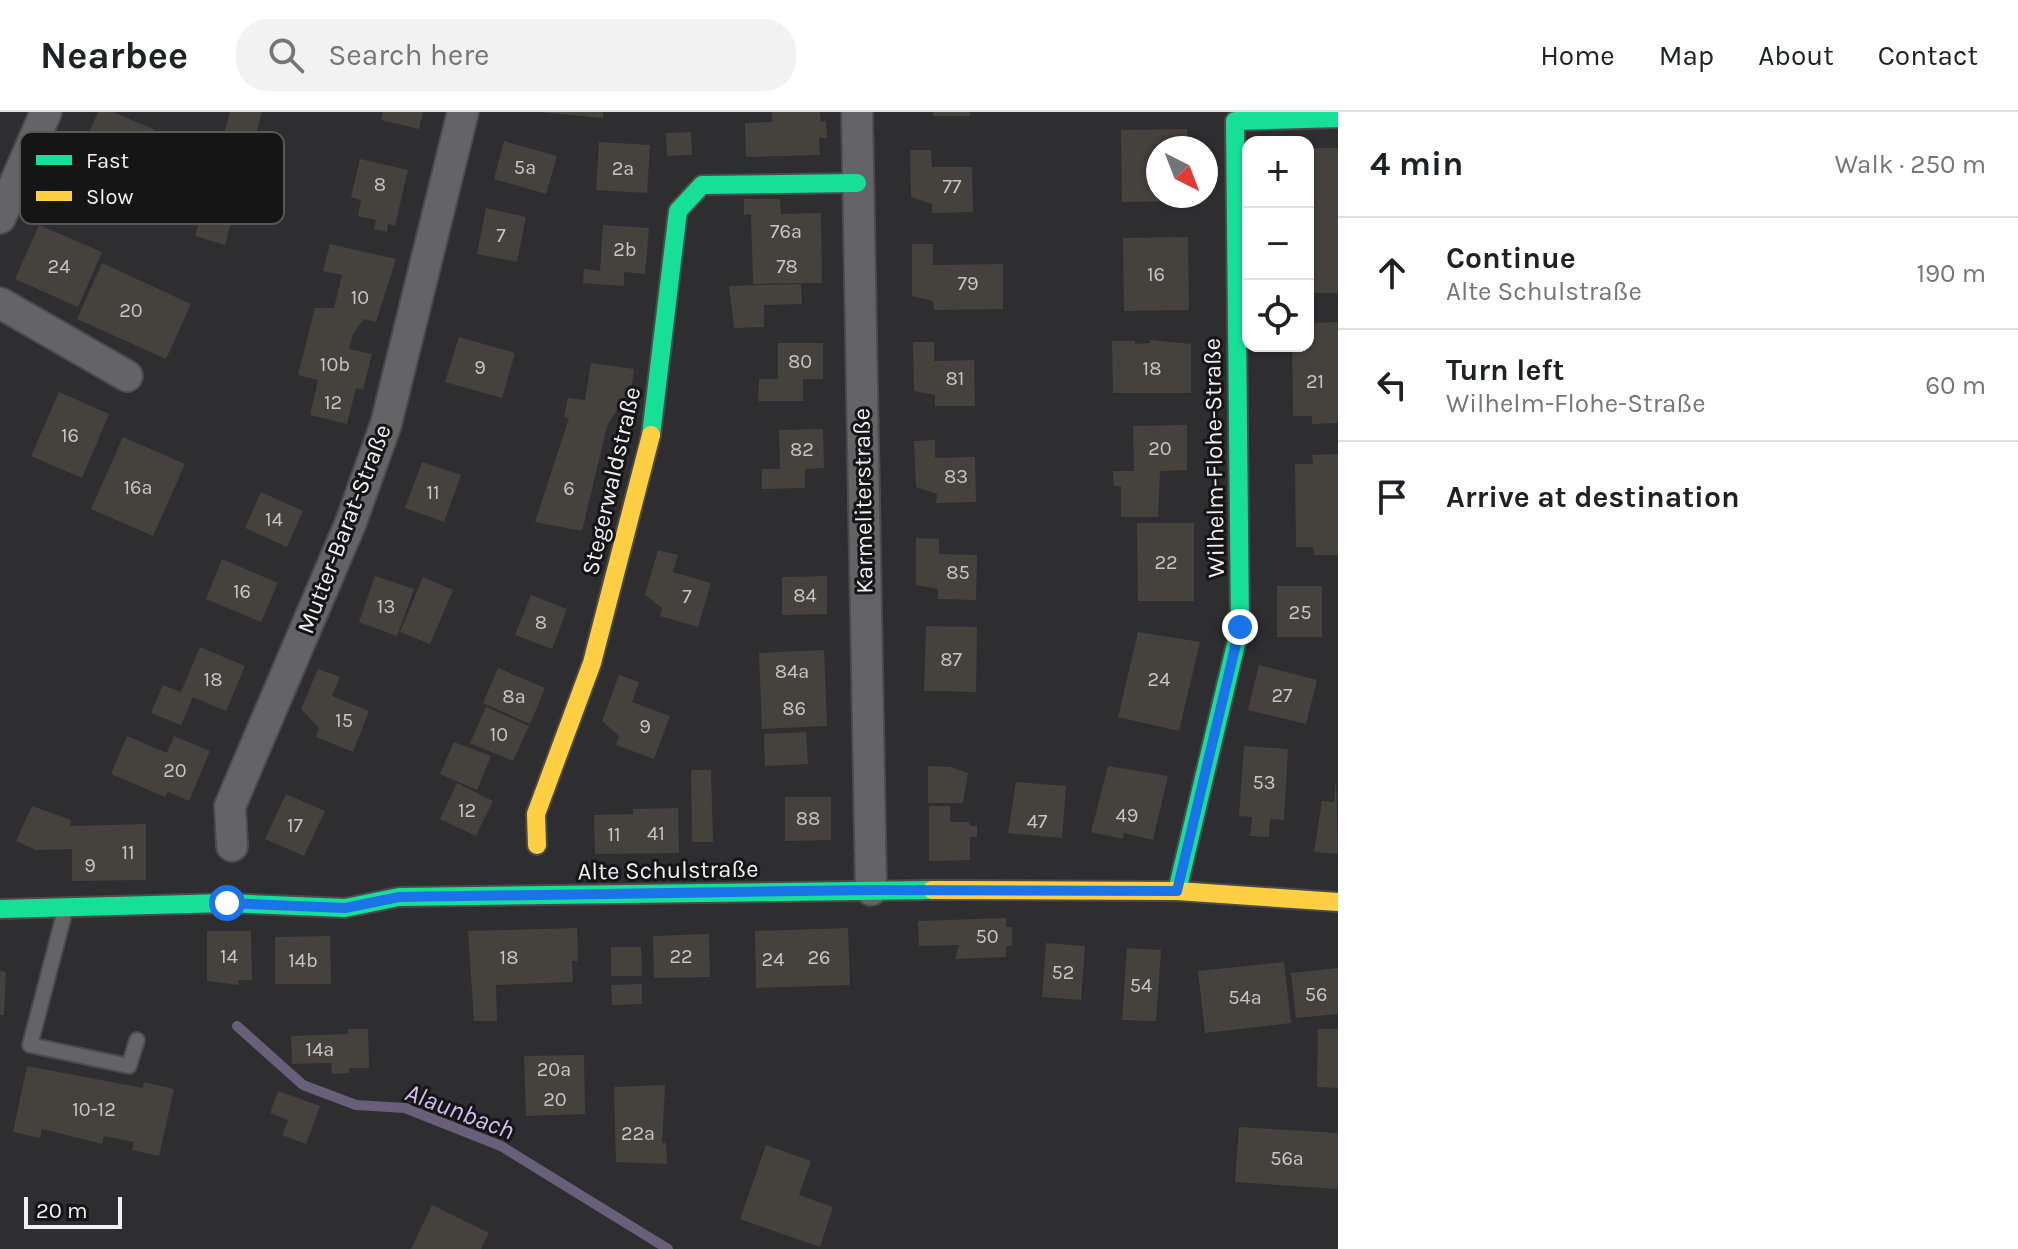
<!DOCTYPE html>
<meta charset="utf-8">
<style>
body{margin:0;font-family:Karla,sans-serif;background:#f2f2f2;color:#202124}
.controls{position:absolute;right:24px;top:24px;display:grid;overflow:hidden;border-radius:16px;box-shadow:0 2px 6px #0004}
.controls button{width:72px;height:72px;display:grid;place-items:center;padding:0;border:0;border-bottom:2px solid #e0e0e0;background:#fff;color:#202124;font:40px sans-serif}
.compass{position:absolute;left:1146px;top:24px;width:72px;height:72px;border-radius:50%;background:#fff;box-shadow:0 2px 6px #0004;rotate:138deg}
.scale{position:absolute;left:24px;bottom:20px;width:98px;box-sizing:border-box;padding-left:8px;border:4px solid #f1f1f3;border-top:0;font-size:22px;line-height:28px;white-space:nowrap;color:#f1f1f3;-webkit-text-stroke:6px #151516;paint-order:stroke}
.stop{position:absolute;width:24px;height:24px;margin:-18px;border:6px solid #1a73e8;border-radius:50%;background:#fff}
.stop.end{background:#1a73e8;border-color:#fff;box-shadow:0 2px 8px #0008}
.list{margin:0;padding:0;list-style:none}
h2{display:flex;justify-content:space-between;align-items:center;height:104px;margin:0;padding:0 32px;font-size:34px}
h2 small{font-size:26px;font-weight:400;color:#757577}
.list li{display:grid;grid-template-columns:52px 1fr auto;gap:24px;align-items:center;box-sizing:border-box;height:112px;padding:0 32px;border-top:2px solid #e0e0e0}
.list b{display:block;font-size:30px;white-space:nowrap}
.list p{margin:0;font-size:26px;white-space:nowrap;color:#757577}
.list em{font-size:26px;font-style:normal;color:#757577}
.icon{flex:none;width:44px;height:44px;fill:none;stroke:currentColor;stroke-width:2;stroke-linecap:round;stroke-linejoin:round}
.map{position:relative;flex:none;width:1338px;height:1137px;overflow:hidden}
header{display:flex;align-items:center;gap:48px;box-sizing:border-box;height:112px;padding:0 40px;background:#fff;border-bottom:2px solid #e0e0e0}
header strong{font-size:38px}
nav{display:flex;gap:44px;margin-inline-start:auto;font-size:28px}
.search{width:560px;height:72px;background:#f2f2f2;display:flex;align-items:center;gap:20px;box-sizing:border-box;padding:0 28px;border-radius:32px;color:#757577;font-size:30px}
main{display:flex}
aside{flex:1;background:#fff}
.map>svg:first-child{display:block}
</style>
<header>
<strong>Nearbee</strong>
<div class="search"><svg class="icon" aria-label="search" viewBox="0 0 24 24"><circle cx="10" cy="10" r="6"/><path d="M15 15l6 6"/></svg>Search here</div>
<nav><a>Home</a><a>Map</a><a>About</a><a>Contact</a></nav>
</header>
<main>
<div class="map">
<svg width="1338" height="1137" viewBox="0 0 1338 1137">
<rect width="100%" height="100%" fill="#2e2d2f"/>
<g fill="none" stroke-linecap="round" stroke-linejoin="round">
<path stroke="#685f78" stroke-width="10" d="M237 914 303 973 356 993 405 996 501 1034 668 1137"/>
</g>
<path fill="#45423e" d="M98 0H113L155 18 126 81 72 57Z
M230 0H262L225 133 195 124Z
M383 0H423L419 17 381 8Z
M540 0H603V6Z
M772 0H820L821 10 826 9 827 26H819L820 43 746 45 745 11 772 10Z
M933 0H970V4H933Z
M1187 17 1188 36H1158V84H1189V89L1122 90 1121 18Z
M691 20 692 43 667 44 666 21Z
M504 29 557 44 546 82 494 67Z
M599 30 650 33 647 81 596 78Z
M1308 36H1338V181H1308Z
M910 38H931L932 55H972L973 100 932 101V92L911 85Z
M360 47 408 58 395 114 388 112 387 120 374 117 376 108 358 104 361 88 351 85Z
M744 87H780L781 102 821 101 822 171 753 172 751 102 744 103Z
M486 96 526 105 517 150 477 142Z
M39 113 102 140 78 195 15 167Z
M603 113 649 116 645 162 624 160V174L583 171 584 157 600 159Z
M1188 125 1189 198 1124 199 1123 126Z
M330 132 396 147 376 210 364 207 353 222 349 237 372 242 363 278 356 276 347 312 310 303 318 268 298 263 315 196H334L342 163 323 159Z
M912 132H933V153L1003 152V197L934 198 933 189 912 184Z
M102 151 191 192 166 247 77 207Z
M801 172 802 192 764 193V215L734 216 729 174Z
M1338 210V311L1312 312V304H1293L1292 234H1308L1311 211Z
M459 225 515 241 502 286 445 270Z
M1150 228 1191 232V281H1113L1112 229H1135V232L1150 231Z
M913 230H934V249L974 248 975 294H935V283L914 279Z
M778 231H823V267H803V289H758L759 267H778Z
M591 251 634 257 629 295 620 293 607 314 582 419 535 410 569 306 564 305 568 286 585 288Z
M59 280 109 302 82 366 31 344Z
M1187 313V358L1160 359 1158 405H1121V374H1114L1113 359H1134L1133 314Z
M823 317 824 356 805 357V376L762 377V357H780L779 318Z
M123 325 185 352 153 424 91 397Z
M935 328V346L975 345 976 390 936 391 937 382 916 375 914 329Z
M1338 342V443H1314L1313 435H1296L1295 352H1313L1312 343Z
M422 350 461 363 444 410 405 396Z
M261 380 303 399 287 435 245 416Z
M1137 411H1194V489H1138Z
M916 426 939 427V442L977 443 976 488 938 487V477L916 473Z
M658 438 678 443 673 460 711 471 698 515 660 504 662 496 645 483Z
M222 447 278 471 261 510 206 487Z
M375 464 414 477 397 524 359 510Z
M827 464V502L782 503V465Z
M423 465 453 478 430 532 400 520Z
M1277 474H1322V525H1277Z
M531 483 567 497 552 537 515 523Z
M926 514 977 515 976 580 924 579Z
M1138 520 1200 530 1179 619 1118 605Z
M200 535 245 554 226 599 193 585 181 613 151 601 163 573 181 580Z
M824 538 827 614 762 617 759 541Z
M1259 553 1317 568 1306 612 1248 598Z
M498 556 545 576 530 612 483 591Z
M318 557 340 565 332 584 369 599 353 640 316 625 319 616 301 597Z
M619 563 639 570 632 590 670 604 654 647 616 633 619 624 602 609Z
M486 595 529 614 513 649 470 631Z
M806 620 808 652 765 654 764 622Z
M127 624 167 641 174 624 210 639 189 689 168 680 165 685 111 662Z
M454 630 491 644 477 678 440 662Z
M1244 634 1288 637 1284 708 1270 707 1269 725 1250 724 1252 705 1239 704Z
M928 654 951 655 968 661 963 691H928Z
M1108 654 1168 664 1153 728 1124 721 1123 727 1091 720Z
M691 658H711L713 730H692Z
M1336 667 1338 742 1314 740 1322 689 1334 690Z
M1016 670 1066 674 1062 726 1008 721Z
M457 671 493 689 476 724 440 707Z
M286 682 325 699 304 744 265 727Z
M785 685H831V728L785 729Z
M32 694 71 708 70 714 146 712V768L72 769V737L36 738 16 729Z
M929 694H950V710H969L970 714H977V725H970V748L929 749Z
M678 696 679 741 595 742 594 703 633 702V697Z
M1006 806V815H1012V834H1006V845L955 847 959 833 919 834 918 809Z
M577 816 578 849H572L573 870 496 873 497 909H474L468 819Z
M848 816 850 873 756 876 755 819Z
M207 819H251L252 868H238L239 873 207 869Z
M709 822 710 865 654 866 653 824Z
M330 824 331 872H275V825Z
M1046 831 1085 834 1081 888 1042 885Z
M611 835H641L642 864H611Z
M1127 836 1161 838 1156 909 1122 908Z
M1284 850 1291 911 1205 921 1198 859Z
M1338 856V902L1296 906 1291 861Z
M0 859 6 860 4 903H0Z
M642 872V892L612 893 611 873Z
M348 917H368L369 956H349V961L332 962 331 951 292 952 291 924 348 922Z
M1318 917H1338V976L1317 975Z
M584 943 585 1002 526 1004 524 944Z
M27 954 143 976 144 970 174 977 159 1044 132 1038 134 1030 104 1024 102 1032 42 1017 40 1026 13 1020Z
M665 973 662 1031H666L667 1052 616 1050 614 975Z
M278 979 320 994 306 1032 282 1023 288 1008 270 1001Z
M1239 1015 1338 1021V1077L1235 1070Z
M766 1033 811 1049 799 1083 833 1095 820 1135 740 1107Z
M432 1093 489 1121 481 1137H411Z"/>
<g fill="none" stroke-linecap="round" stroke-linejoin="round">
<g stroke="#4b4a4c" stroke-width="18">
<path id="lane" d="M65 799 30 933 129 954 137 928"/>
</g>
<g stroke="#4b4a4c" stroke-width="34">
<path id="street" d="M857 0 871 778
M0 106 46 0
M0 191 127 264
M232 734 230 694 351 410 386 312 463 0"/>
</g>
<g stroke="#4b4a4c" stroke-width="22">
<path id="fast" d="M651 323 678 99 702 73 857 71
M1177 779 1240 515 1235 9 1338 6
M0 797 227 791 345 796 399 785 932 778"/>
</g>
<g stroke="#4b4a4c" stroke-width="22">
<path id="slow" d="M537 733 536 702 592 551 651 323
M932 778 1177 779 1338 790"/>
</g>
<use href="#lane" stroke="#646365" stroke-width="14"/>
<use href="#street" stroke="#646365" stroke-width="30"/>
<use href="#fast" stroke="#16e098" stroke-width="18"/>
<use href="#slow" stroke="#ffcf43" stroke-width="18"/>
</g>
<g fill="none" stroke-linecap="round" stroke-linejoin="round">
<path stroke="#1a73e8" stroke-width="10" d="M227 791 345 796 399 785 871 778 1177 779 1240 515"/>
</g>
<g text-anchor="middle" stroke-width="6" stroke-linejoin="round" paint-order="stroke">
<g font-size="20" fill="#c6c5c6">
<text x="525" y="62">5a</text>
<text x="623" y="63">2a</text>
<text x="380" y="79">8</text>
<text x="952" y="81">77</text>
<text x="786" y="126">76a</text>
<text x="501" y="130">7</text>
<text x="625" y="144">2b</text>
<text x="59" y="161">24</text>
<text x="787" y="161">78</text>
<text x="1156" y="169">16</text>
<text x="968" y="178">79</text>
<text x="360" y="192">10</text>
<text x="131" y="205">20</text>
<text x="800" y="256">80</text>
<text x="335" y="259">10b</text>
<text x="480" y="262">9</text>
<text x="1152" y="263">18</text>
<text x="955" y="273">81</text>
<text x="1315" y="276">21</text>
<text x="333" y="297">12</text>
<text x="70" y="330">16</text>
<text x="1160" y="343">20</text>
<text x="802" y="344">82</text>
<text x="956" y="371">83</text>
<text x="138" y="382">16a</text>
<text x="569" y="383">6</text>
<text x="433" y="387">11</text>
<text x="274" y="414">14</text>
<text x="1166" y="457">22</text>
<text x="958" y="467">85</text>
<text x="242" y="486">16</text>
<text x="805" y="490">84</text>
<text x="687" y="491">7</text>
<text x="386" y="501">13</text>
<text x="1300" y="507">25</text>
<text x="541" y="517">8</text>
<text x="951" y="554">87</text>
<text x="792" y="566">84a</text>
<text x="213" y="574">18</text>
<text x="1159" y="574">24</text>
<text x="1282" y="590">27</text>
<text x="514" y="591">8a</text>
<text x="794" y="603">86</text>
<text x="344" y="615">15</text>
<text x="645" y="621">9</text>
<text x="499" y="629">10</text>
<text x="175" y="665">20</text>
<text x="1264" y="677">53</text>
<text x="467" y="705">12</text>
<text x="1127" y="710">49</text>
<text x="808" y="713">88</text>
<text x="1037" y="716">47</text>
<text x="295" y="720">17</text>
<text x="656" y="728">41</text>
<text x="614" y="729">11</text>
<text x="128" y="747">11</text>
<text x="90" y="760">9</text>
<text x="987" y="831">50</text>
<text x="229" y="851">14</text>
<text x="681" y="851">22</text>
<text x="509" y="852">18</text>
<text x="819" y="852">26</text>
<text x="773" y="854">24</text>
<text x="303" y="855">14b</text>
<text x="1063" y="867">52</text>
<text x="1141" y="880">54</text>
<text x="1316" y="889">56</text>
<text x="1245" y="892">54a</text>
<text x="320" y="944">14a</text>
<text x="554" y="964">20a</text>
<text x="555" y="994">20</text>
<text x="94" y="1004">10-12</text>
<text x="638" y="1028">22a</text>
<text x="1287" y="1053">56a</text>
</g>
<g font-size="24" fill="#f1f1f3" stroke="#151516">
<text transform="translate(1214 346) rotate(-91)" y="8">Wilhelm-Flohe-Straße</text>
<text transform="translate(611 369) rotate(-77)" y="8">Stegerwaldstraße</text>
<text transform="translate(863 389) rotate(-91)" y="8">Karmeliterstraße</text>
<text transform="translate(344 417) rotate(-69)" y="8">Mutter-Barat-Straße</text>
<text transform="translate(668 758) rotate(-1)" y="8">Alte Schulstraße</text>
</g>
<g font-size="26" font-style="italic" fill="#d2bef1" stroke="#151516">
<text transform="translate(460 999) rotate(21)" y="9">Alaunbach</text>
</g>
</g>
<rect x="20" y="20" width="264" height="92" rx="12" fill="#151516" stroke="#575758" stroke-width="2"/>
<rect x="36" y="43" width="36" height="10" fill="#16e098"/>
<rect x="36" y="79" width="36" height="10" fill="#ffcf43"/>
<g font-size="22" fill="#f1f1f3">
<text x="86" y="56">Fast</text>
<text x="86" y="92">Slow</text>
</g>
</svg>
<div class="controls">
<button>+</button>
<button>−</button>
<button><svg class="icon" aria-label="locate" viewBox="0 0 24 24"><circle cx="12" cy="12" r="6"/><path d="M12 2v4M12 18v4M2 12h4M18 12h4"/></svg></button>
</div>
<svg class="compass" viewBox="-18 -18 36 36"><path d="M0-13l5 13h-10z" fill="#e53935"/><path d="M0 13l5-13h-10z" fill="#757577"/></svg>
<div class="scale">20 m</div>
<div class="stop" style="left:227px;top:791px"></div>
<div class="stop end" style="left:1240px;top:515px"></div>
</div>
<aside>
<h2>4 min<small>Walk · 250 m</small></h2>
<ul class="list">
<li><svg class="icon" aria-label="ahead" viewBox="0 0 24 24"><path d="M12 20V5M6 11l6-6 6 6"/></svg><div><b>Continue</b><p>Alte Schulstraße</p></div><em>190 m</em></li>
<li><svg class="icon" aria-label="left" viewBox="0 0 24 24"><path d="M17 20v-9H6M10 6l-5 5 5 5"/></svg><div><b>Turn left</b><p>Wilhelm-Flohe-Straße</p></div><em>60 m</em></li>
<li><svg class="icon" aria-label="arrive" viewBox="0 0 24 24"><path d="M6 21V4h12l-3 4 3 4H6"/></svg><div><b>Arrive at destination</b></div></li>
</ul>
</aside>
</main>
